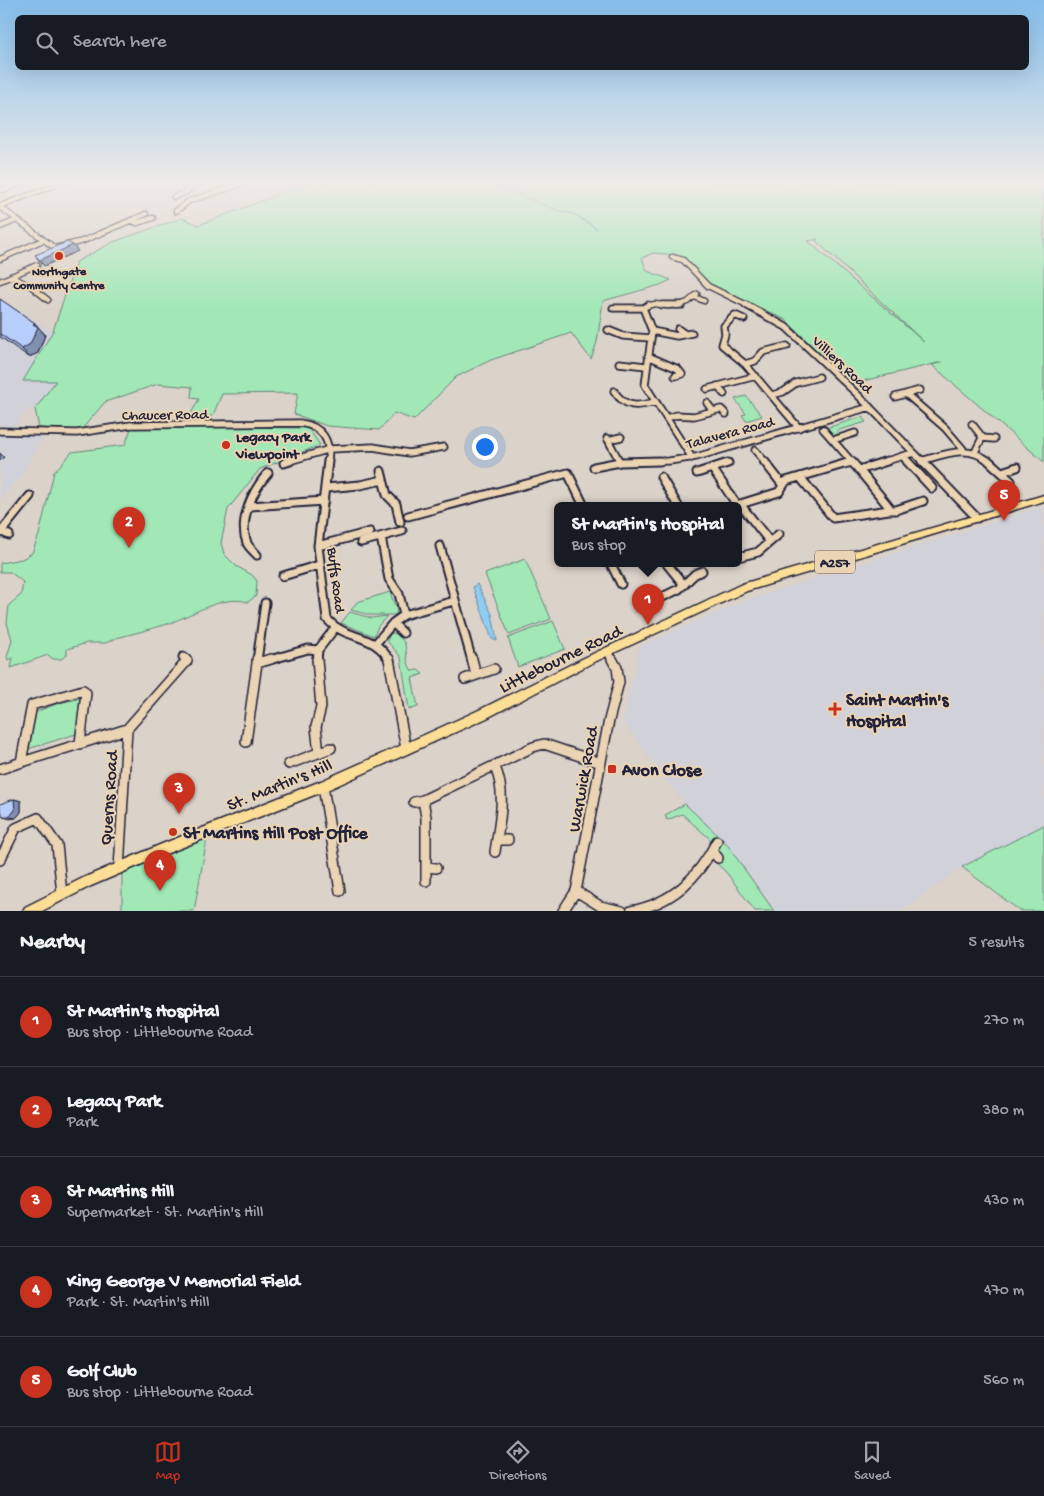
<!DOCTYPE html>
<meta charset="utf-8">
<style>
body{margin:0;font-family:"Gochi Hand",sans-serif;background:#20242c;color:#f1f3f6}
.you{position:absolute;left:484px;top:446px;width:18px;height:18px;margin:-12px;border:4px solid #fff;border-radius:50%;background:#1a73e8;box-shadow:0 0 0 8px #1a73e833}
.badge{display:grid;place-items:center;width:32px;height:32px;border-radius:50%;background:#c8321e;color:#fff;font-size:16px;font-weight:700}
.pin{position:absolute;translate:-50% -41px;filter:drop-shadow(0 1px 2px #0008)}
.pin::after{content:'';position:absolute;top:26px;width:18px;height:15px;background:inherit;clip-path:polygon(0 0,100% 0,50% 100%)}
.popup{position:absolute;left:554px;top:502px;width:188px;height:65px;box-sizing:border-box;display:grid;place-content:center;border-radius:8px;background:#171b24;filter:drop-shadow(0 1px 4px #0005);font-size:16px;white-space:nowrap;color:#9ea1a6}
.popup b{font-size:19px;color:#f1f3f6}
.popup::after{content:'';position:absolute;left:50%;top:100%;margin-left:-10px;border:10px solid transparent;border-top-color:#171b24}
.list{margin:0;padding:0;list-style:none}
h2{display:flex;justify-content:space-between;align-items:center;height:65px;margin:0;padding:0 20px;font-size:21px}
h2 small{font-size:16px;font-weight:400;color:#9ea1a6}
.list li{display:grid;grid-template-columns:32px 1fr auto;gap:15px;align-items:center;box-sizing:border-box;height:90px;padding:0 20px;border-top:1px solid #363941}
.list b{display:block;font-size:19px;white-space:nowrap}
.list p{margin:0;font-size:16px;white-space:nowrap;color:#9ea1a6}
.list em{font-size:16px;font-style:normal;color:#9ea1a6}
.icon{flex:none;width:28px;height:28px;fill:none;stroke:currentColor;stroke-width:2;stroke-linecap:round;stroke-linejoin:round}
.map{position:relative;flex:none;width:1044px;height:911px;overflow:hidden}
.search{position:absolute;background:#171b24;box-shadow:0 5px 20px #0002;left:15px;right:15px;top:15px;height:55px;display:flex;align-items:center;gap:12px;box-sizing:border-box;padding:0 18px;border-radius:8px;color:#9ea1a6;font-size:19px}
.sheet{height:515px;background:#171b24}
nav{display:flex;justify-content:space-around;align-items:center;box-sizing:border-box;height:70px;border-top:1px solid #363941;background:#171b24;font-size:14px;color:#9ea1a6}
nav a{display:grid;justify-items:center;gap:2px}
nav .on{color:#c8321e}
.map>svg:first-child{display:block}
</style>
<div class="map">
<svg width="1044" height="911" viewBox="0 0 1044 911">
<rect width="100%" height="100%" fill="#dbd2c9"/>
<filter id="ink" filterUnits="userSpaceOnUse"><feTurbulence type="fractalNoise" baseFrequency=".02" numOctaves="2"/><feDisplacementMap in="SourceGraphic" scale="10" xChannelSelector="R" yChannelSelector="G"/><feConvolveMatrix kernelMatrix="1 2 1 2 8 2 1 2 1" color-interpolation-filters="sRGB"/></filter>
<g filter="url(#ink)">
<path fill="#d0d1d9" d="M0 299 53 331 24 381H57L35 409H27L9 433 44 436 21 477 0 499Z
M1044 506V825L962 867 901 911H775L726 843 685 804 623 722 640 646 743 601Z"/>
<path fill="#a1e8b6" stroke="#628578" fill-rule="evenodd" d="M311 182H1044V462L932 365 942 362 850 384 786 320 708 284 676 255 653 253 642 258 647 271 671 280 660 285 603 301 597 342 591 359 571 333 491 360 456 377 414 420 394 413 379 430 327 426 294 414 298 393 222 394 213 415 196 422 187 421 199 399 191 398 192 387 158 384 105 402 81 430 39 428 35 409 56 381H23L53 331 76 262 113 242 182 218 199 225ZM818 239 816 241 924 342 808 241Z
M746 396 762 416 746 421 742 415 746 414 735 399Z
M862 417 866 422 836 431 840 436H832L826 428Z
M132 426 308 428 320 445 260 469 228 509 221 543 224 554 236 566 252 575 257 581 256 596 248 602C220 594 191 617 164 625 148 630 132 634 116 638L106 643H87L67 649V655L61 659H53L48 655 11 668 13 658 8 660 7 657 12 640 7 623 9 605 21 595 23 582 10 572H0V563L22 559 32 553 39 535 54 472 72 452 125 445Z
M525 559 551 619 509 635 485 574Z
M390 592 394 604 397 606 396 615H370L351 610 357 602Z
M350 612 371 618 387 616 378 626 374 636 341 623Z
M553 621 565 649 518 667 508 638Z
M394 633C413 644 401 654 412 671L418 670 423 674 412 678 418 707 409 710 401 657 387 641 390 634Z
M82 698 76 734 25 750 33 713 59 703Z
M685 804 726 843 774 911H755L726 872 715 862 717 845 682 814 667 820 665 815Z
M1044 825V911H1020L962 867Z
M207 839 194 911H122V872Z"/>
<path fill="#8fcef0" stroke="#6389a8" d="M477 584 492 614 497 641 492 639 473 587Z"/>
<g fill="none" stroke-linecap="round" stroke-linejoin="round">
<path stroke="#6389a8" stroke-width="1" d="M488 182 559 211 574 214 597 229"/>
<g stroke="#22223b" stroke-width="7">
<path id="minor-far3" d="M187 182 195 184 202 182
M2 190 25 182
M174 197 186 192 195 184
M0 207 55 248 83 241 146 214
M176 211 189 201 248 182
M131 220 137 223 153 218
M0 227 17 220
M672 257 683 260 708 286 749 306
M0 259 43 240
M11 276 32 287 48 300
M0 281 37 265
M695 297 704 301
M646 306 655 304 669 306
M677 306 688 302 697 294"/>
</g>
<g stroke="#22223b" stroke-width="9">
<path id="minor-far2" d="M662 305H682
M746 305 786 327 858 395 923 462
M613 308H643L648 305
M643 308 652 331 645 385 692 458
M744 319 735 315 724 326 725 334 722 345 745 364 799 428
M678 329 685 334
M608 330 623 336 651 338
M652 331 677 336 692 333
M648 356 678 369 682 374 675 376
M619 363 646 366
M745 364 755 361 763 352 787 346
M717 386 724 394
M707 389 756 376
M614 391C625 408 637 407 655 402
M906 394 945 428 963 449
M772 395 783 392 796 383 819 377
M895 397 920 390
M707 403 713 411
M666 418 677 415 694 416 721 409 726 414
M972 424 983 438
M823 429 852 462
M0 431 77 433 131 425 300 423C323 426 331 441 328 462
M607 438 620 462
M608 440 621 437
M833 440 855 433
M755 450 765 462
M975 452 982 438 994 439
M902 456 908 462
M921 461C946 454 968 444 990 462
M286 462 330 449 373 447 409 453 444 447
M618 462 669 461 696 457 870 407
M850 462H852
M883 462 913 453"/>
</g>
<g stroke="#22223b" stroke-width="11">
<path id="minor-far1" d="M328 461 318 546 327 619C347 642 373 631 390 661
M764 461 782 484
M907 461 932 488
M922 461 977 518
M989 461 1011 481
M284 463 290 461
M594 467 620 462 660 461
M712 468 737 505
M381 471 387 495 396 504 400 522
M1002 472 1017 467
M697 473 728 463
M661 477 678 506
M800 477 833 518 889 510V507L859 470
M326 488 360 485 383 480
M740 504 770 542
M250 506 324 501
M734 506 779 492 786 481 844 464 852 462 859 470 887 461
M889 510H896L923 501
M408 516 568 473 584 506
M2 532 9 535
M0 533 30 496
M381 537 389 579 399 594 404 615
M361 542 402 531
M318 546 370 532
M440 546 472 661
M257 555C254 551 249 548 247 543 238 520 253 490 268 473
M738 557 758 552 779 534
M611 564 621 584
M667 564 684 585
M283 576 319 565
M646 605 679 589 695 574 702 571
M393 623 403 633
M376 643 393 623 404 615 454 601
M608 652 613 661
M183 657 187 661
M257 661 265 603
M266 661 308 649 318 650
M317 661 318 650 335 628"/>
</g>
<g stroke="#22223b" stroke-width="12">
<path id="minor" d="M317 659 321 707 316 727 319 753
M389 659 406 749
M472 659 476 675
M257 663V659
M465 679 494 669
M246 742 257 663 271 659
M21 762 32 705 83 690 86 693 80 743
M289 764 331 748
M495 767C507 795 499 823 495 852
M0 769 127 729 187 661 185 659
M323 786 340 891
M423 800 426 817V881
M414 802 423 800 533 747 544 744 601 763
M497 840H508
M712 851 718 858
M0 860 16 828 38 818 57 845 62 894
M426 867 436 868
M119 869 127 729
M576 891 600 906 622 911
M563 911 576 891 609 720 619 682 617 668 612 659
M631 911C673 903 698 878 717 841"/>
</g>
<g stroke="#22223b" stroke-width="3">
<path id="major" d="M1044 495V501L747 591 590 664 487 718 327 790 168 853 91 886 42 911H23L25 907 83 878 162 844 321 781 402 745 479 710 584 658 742 584Z"/>
</g>
<g stroke="#22223b" stroke-width="3">
<path id="highway" d="M59 182H68L0 208V204Z"/>
</g>
<use href="#minor-far3" stroke="#ead4b3" stroke-width="4.5"/>
<use href="#minor-far2" stroke="#ead4b3" stroke-width="5.5"/>
<use href="#minor-far1" stroke="#ead4b3" stroke-width="7"/>
<use href="#minor" stroke="#ead4b3" stroke-width="9"/>
<use href="#major" fill="#fcde96" fill-rule="evenodd"/>
<use href="#highway" fill="#fcde96" fill-rule="evenodd"/>
</g>
<path fill="#9eb1da" stroke="#22223b" d="M73 245 78 251 44 266 40 262 35 255Z
M0 299 42 331 45 335 38 353 29 357 0 337Z
M14 799 21 801V812L16 818 10 819 3 817Z"/>
<path fill="#8190b1" stroke="#22223b" d="M73 245 78 251 44 266 40 260Z
M35 323 45 335 38 353 29 357 22 349 33 324Z
M0 453 4 457 0 461Z
M14 799 21 801V812L16 818 9 817Z"/>
<path fill="#b8cefd" stroke="#22223b" d="M67 242 73 245 40 260 35 255Z
M0 299 35 323 33 324 38 327 30 344 22 349 0 334Z
M14 799 15 810 9 817H3L1 810H0V804Z"/>
</g>
<linearGradient id="sky" x2="0" y2="1"><stop stop-color="#84beeb"/><stop offset="0.59" stop-color="#efebe7"/><stop offset="1" stop-color="#efebe7" stop-opacity="0"/></linearGradient>
<rect width="1044" height="310" fill="url(#sky)"/>
<g fill="#c8321e" stroke="#ead4b3" stroke-width="2">
<circle cx="59" cy="256" r="5"/>
<circle cx="226" cy="445" r="5"/>
<path d="M832.5 701.5h5v5h5v5h-5v5h-5v-5h-5v-5h5z"/>
<rect x="607" y="764" width="10" height="10" rx="2.5"/>
<circle cx="173" cy="832" r="5"/>
</g>
<g text-anchor="middle" stroke-width="4" stroke-linejoin="round" paint-order="stroke">
<g font-size="12" font-weight="bold" fill="#22223b" stroke="#ead4b3">
<text x="59" y="275">Northgate<tspan x="59" dy="14">Community Centre</tspan></text>
</g>
<rect fill="#ead4b3" stroke="#5e575f" stroke-width="1" x="815" y="550.5" width="40" height="23" rx="4"/>
<g font-size="14" font-weight="bold" fill="#22223b">
<text x="835" y="567">A257</text>
</g>
<g font-size="15" fill="#22223b" stroke="#ead4b3">
<text transform="translate(843 364) rotate(43)" y="5">Villiers Road</text>
<text transform="translate(165 414) rotate(-1)" y="5">Chaucer Road</text>
<text transform="translate(730 432) rotate(-15)" y="5">Talavera Road</text>
<text transform="translate(337 580) rotate(83)" y="5">Buffs Road</text>
</g>
<g font-size="15" font-weight="bold" fill="#22223b" stroke="#ead4b3" text-anchor="start">
<text x="236" y="441">Legacy Park<tspan x="236" dy="17">Viewpoint</tspan></text>
</g>
<g font-size="18" fill="#22223b" stroke="#ead4b3">
<text transform="translate(560 658) rotate(-26)" y="6">Littlebourne Road</text>
<text transform="translate(582 779) rotate(-80)" y="6">Warwick Road</text>
<text transform="translate(279 784) rotate(-22)" y="6">St. Martin's Hill</text>
<text transform="translate(108 798) rotate(-86)" y="6">Querns Road</text>
</g>
<g font-size="18" font-weight="bold" fill="#22223b" stroke="#ead4b3" text-anchor="start">
<text x="846" y="705">Saint Martin's<tspan x="846" dy="21">Hospital</tspan></text>
<text x="622" y="775">Avon Close</text>
<text x="183" y="838">St Martins Hill Post Office</text>
</g>
</g>
</svg>
<div class="you"></div>
<div class="pin badge" style="left:648px;top:625px">1</div>
<div class="popup"><b>St Martin's Hospital</b>Bus stop</div>
<div class="pin badge" style="left:129px;top:548px">2</div>
<div class="pin badge" style="left:179px;top:814px">3</div>
<div class="pin badge" style="left:160px;top:891px">4</div>
<div class="pin badge" style="left:1004px;top:521px">5</div>
<div class="search"><svg class="icon" aria-label="search" viewBox="0 0 24 24"><circle cx="10" cy="10" r="6"/><path d="M15 15l6 6"/></svg>Search here</div>
</div>
<section class="sheet">
<h2>Nearby<small>5 results</small></h2>
<ul class="list">
<li><span class="badge">1</span><div><b>St Martin's Hospital</b><p>Bus stop · Littlebourne Road</p></div><em>270 m</em></li>
<li><span class="badge">2</span><div><b>Legacy Park</b><p>Park</p></div><em>380 m</em></li>
<li><span class="badge">3</span><div><b>St Martins Hill</b><p>Supermarket · St. Martin's Hill</p></div><em>430 m</em></li>
<li><span class="badge">4</span><div><b>King George V Memorial Field</b><p>Park · St. Martin's Hill</p></div><em>470 m</em></li>
<li><span class="badge">5</span><div><b>Golf Club</b><p>Bus stop · Littlebourne Road</p></div><em>560 m</em></li>
</ul>
</section>
<nav>
<a class="on"><svg class="icon" aria-label="map" viewBox="0 0 24 24"><path d="M3 6l6-2 6 2 6-2v14l-6 2-6-2-6 2zM9 4v14M15 6v14"/></svg>Map</a>
<a><svg class="icon" aria-label="directions" viewBox="0 0 24 24"><path d="M12 3l9 9-9 9-9-9zM9 14v-3h6M13 9l2 2-2 2"/></svg>Directions</a>
<a><svg class="icon" aria-label="saved" viewBox="0 0 24 24"><path d="M7 4h10v16l-5-4-5 4z"/></svg>Saved</a>
</nav>
